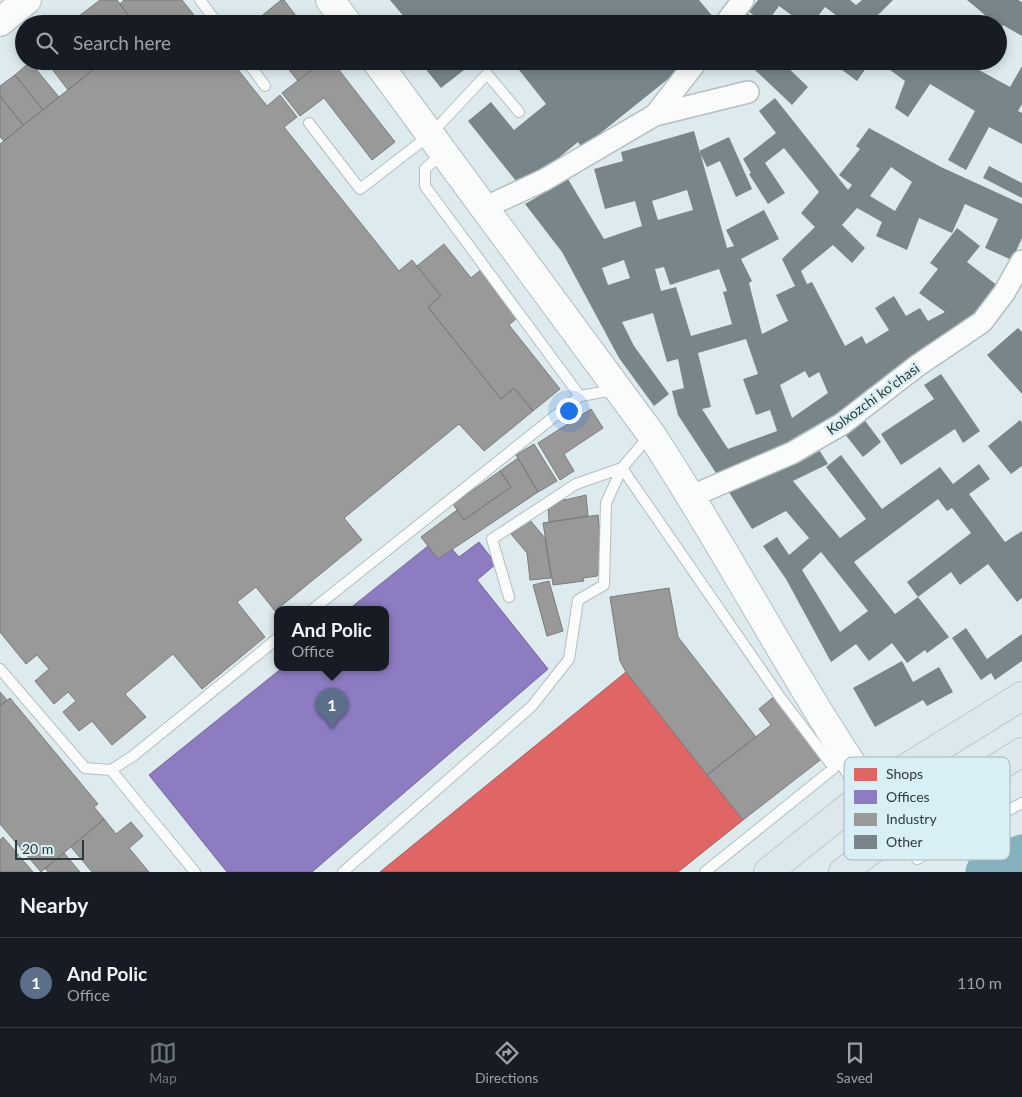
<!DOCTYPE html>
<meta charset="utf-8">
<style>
body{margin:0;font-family:Lato,sans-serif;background:#20242c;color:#f1f3f6}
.scale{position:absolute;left:15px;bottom:12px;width:69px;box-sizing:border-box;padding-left:5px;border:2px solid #2f393b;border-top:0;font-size:14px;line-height:18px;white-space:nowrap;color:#2f393b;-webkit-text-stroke:4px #d7eff5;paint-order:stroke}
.you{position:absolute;left:568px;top:410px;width:18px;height:18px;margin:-12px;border:4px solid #fff;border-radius:50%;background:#1a73e8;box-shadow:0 0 0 8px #1a73e833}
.badge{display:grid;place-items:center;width:32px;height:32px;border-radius:50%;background:#6c777a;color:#fff;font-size:16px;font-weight:700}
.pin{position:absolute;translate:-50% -41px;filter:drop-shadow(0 1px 2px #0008)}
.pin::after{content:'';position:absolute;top:26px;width:18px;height:15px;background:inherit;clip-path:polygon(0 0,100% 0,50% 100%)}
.popup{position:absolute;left:274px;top:606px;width:115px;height:65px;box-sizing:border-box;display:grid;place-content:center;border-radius:10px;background:#171b24;filter:drop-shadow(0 1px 4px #0005);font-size:16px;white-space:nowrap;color:#9ea1a6}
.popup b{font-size:19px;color:#f1f3f6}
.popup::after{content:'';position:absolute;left:50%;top:100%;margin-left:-10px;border:10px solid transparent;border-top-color:#171b24}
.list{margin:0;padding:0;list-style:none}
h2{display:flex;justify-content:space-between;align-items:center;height:65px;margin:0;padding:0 20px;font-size:21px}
h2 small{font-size:16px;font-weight:400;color:#9ea1a6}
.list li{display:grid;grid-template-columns:32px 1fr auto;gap:15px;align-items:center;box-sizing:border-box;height:90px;padding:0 20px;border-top:1px solid #363941}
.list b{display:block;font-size:19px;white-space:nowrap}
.list p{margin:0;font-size:16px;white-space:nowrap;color:#9ea1a6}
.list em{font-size:16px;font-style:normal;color:#9ea1a6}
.icon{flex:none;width:28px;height:28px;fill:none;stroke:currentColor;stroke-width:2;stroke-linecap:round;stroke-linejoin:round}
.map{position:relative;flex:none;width:1022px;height:872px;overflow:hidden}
.search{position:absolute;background:#171b24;box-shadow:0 2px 12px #0003;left:15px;right:15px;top:15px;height:55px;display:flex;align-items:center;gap:12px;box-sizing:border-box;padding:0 18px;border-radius:28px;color:#9ea1a6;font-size:19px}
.sheet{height:155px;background:#171b24}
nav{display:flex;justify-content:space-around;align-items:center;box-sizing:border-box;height:70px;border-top:1px solid #363941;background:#171b24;font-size:14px;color:#9ea1a6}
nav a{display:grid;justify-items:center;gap:2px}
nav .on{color:#6c777a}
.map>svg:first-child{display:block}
</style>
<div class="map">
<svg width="1022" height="872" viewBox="0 0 1022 872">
<rect width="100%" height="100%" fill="#deebee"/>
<path fill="#e06666" stroke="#ab5859" d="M626 672 743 820 678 872H380Z"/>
<path fill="#8e7cc3" stroke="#72689a" d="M479 542 496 564 477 580 548 669 312 872H227L149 775 282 668H386V610H348L428 546 438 559 452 549 459 557Z"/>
<path fill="#999" stroke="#797c7d" d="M100 0H117L135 24H85L79 16Z
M124 0H182L201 24H135L120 4Z
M281 0H284L302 24H252Z
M46 61H90L95 68 68 90Z
M104 61H231L267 106 280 95 297 117 284 127 399 271 412 260 441 296 428 307 501 399 514 388 533 411 484 451 459 424 344 518 362 540 275 611 256 587 237 602 265 637 202 689 173 654 125 694 146 717 112 745 92 721 79 731 63 712 76 701 68 692 54 704 35 681 49 669 37 655 26 664 0 632V144Z
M282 61H323L298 81Z
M323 61H332L395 142 372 160 324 98 300 116 282 93Z
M30 62 59 97 43 110 15 75Z
M15 75 43 110 23 125 0 96V86Z
M0 96 23 125 4 141 0 137Z
M444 244 471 278 482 269 519 316 509 325 560 389 533 411 514 388 501 399 428 307 441 296 417 266Z
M591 409 603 428 564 454 574 471 560 480 538 443Z
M534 444 557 481 538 492 516 455Z
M518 458 538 492 438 559 421 537 457 510 464 520 511 487 500 471Z
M500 471 511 487 464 520 453 504Z
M586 495 588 516 549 522 548 505 562 497 565 500Z
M598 515 603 560 597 576 583 578 584 581 553 585 543 523Z
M529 519 545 538 551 578 530 580 527 553 511 534Z
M549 581 563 631 547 636 533 585Z
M669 588 678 637 756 737 707 775 626 672 620 661 610 597Z
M0 692 7 700 0 706Z
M776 695 824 757 743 820 707 775 771 725 759 709Z
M10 698 98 804 94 807 104 819 41 872 0 824V706Z
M104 819 116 834 131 822 143 836 129 848 149 872H92L71 847Z
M3 837 33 872H0V840Z
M64 853 80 872H48L45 868Z"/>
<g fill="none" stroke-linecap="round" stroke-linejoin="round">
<path stroke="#84b1bc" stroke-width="41" d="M986 872 1022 855"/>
</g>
<path fill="#788689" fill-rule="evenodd" d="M390 0H699L714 18 711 24H410Z
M758 0H850L856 5 862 0H893L875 18 883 24H848L825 7 812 24H804L779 6 766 24 749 12Z
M967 0H1018L1022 2V36L1003 25 998 35V24H980L985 15Z
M746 12 760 24H737Z
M419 61H458L464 70 441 88Z
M512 61H673L672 62 678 71 582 148 578 142 545 169 516 181 468 121 491 102 514 130 546 104Z
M761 61H781L808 87 792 105 754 69Z
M830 61H871L857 81Z
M878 61H983L979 70 1010 87 1022 66V104L1018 111 1022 113V144L989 127 966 170 948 160 975 111 930 84 908 117 895 108 905 81Z
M775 98 848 190 852 185 839 175 860 149 856 146 869 128 941 167 1022 204V238L1012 260 985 248 998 219 965 204 952 233 919 218 907 250 876 236 882 222 857 208 842 225 865 248 852 263 833 245 801 271 807 284 812 282 845 346 862 336 866 344 889 330 875 308 894 296 906 316 920 308 928 321 945 312 919 293 938 269 930 263 957 228 980 246 967 262 998 286 965 328 801 443 716 473 678 415 672 391 684 388 678 359 667 362 653 313 622 322 634 346 669 394 654 406 619 358 562 252 525 204 568 179 604 239 642 226 635 201 605 209 594 169 623 161 621 152 694 131 727 248 734 246 726 230 764 210 779 239 741 259 752 281 749 283 762 334 788 321 776 295 795 286 782 259 815 227 801 213 819 192 784 148 765 163 785 193 768 204 749 174 751 173 743 159 776 133 759 111ZM891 167 912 182 895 211 870 196ZM687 190 693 210 658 220 652 201ZM624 260 630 278 608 285 602 268ZM664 267 670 285 719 269 727 291 723 292 732 324 691 336 676 287 661 291 655 269ZM746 339 758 374 743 379 756 415 770 410 777 431 728 449 702 409 711 407 698 353ZM805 371 809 378 819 372 828 393 792 418 780 385Z
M729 137 752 189 736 197 720 161 707 167 699 151Z
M989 166 1022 183V198L983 178Z
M1018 328 1022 332V394L987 355Z
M941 374 980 431 963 443 955 429 901 465 881 434 934 399 924 385Z
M863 418 881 442 863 457 844 433Z
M1020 420 1022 423V466L1011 474 988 446Z
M818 448 828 464 793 481 840 538 866 519 826 467 841 455 882 509 940 467 953 484 979 464 990 479 969 494 1005 542 1022 531V598L1017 602 988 564 960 585 951 572 918 597 949 637 927 653 925 650 907 663 892 643 869 661 856 644 831 662 786 579 763 546 777 537 789 555 809 538 786 511 752 529 727 489ZM938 499 947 511 952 508 971 533 907 582 918 597 895 614 854 562ZM821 552 868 611 840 632 802 570Z
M966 628 987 659 1022 634V661L995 680 991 673 981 680 952 638Z
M902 661 913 682 939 667 953 692 927 706 923 700 875 727 853 688Z"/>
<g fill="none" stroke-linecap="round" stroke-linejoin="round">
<g stroke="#b4bec1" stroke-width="12">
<path id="lane" d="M200 0 218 24
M247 61 265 86
M309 123 360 189 430 135 487 74 519 112
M442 153 425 169V186L580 396 614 390
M509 597 492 539 576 484 622 468 780 697 834 768 705 872
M312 610 580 396
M0 669 85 768 111 770 133 756 278 638
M111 770 195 872
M898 831 917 859 1022 803
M343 872 532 706 569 659 578 600 604 585 606 503 622 468 650 435"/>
</g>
<g stroke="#b4bec1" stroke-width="24">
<path id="street" d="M725 24 743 0
M655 115 748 92
M484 208 544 180 655 115 697 61
M692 496 792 453 842 424 917 366 982 322 1004 293 1022 261"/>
</g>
<g stroke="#b4bec1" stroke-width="30">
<path id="secondary" d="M330 0 348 24
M0 22 27 0
M376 61 651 434C736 564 806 704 897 830"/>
</g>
<g stroke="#bec5c6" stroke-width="30">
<path id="primary" d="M768 872 869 791 1022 696
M843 872 897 830 1022 752"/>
</g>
<use href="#lane" stroke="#fafcfc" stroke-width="10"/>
<use href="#street" stroke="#fafcfc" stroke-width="21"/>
<use href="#secondary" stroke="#fafcfc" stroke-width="28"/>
<use href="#primary" stroke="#dce8eb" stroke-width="28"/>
</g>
<g text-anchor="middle" stroke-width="5" stroke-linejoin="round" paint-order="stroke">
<g font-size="14" fill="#2f393b" stroke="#d7eff5">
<text transform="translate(873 399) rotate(-36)" y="5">Kolxozchi koʻchasi</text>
</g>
</g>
<rect x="844" y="757" width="166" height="103" rx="8" fill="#d7eff5" stroke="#a5b8bd" stroke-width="1"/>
<rect x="854" y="768" width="23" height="13" fill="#e06666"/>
<rect x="854" y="790" width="23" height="14" fill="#8e7cc3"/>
<rect x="854" y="813" width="23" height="13" fill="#999"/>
<rect x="854" y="835" width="23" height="14" fill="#788689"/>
<g font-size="14" fill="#2f393b">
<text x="886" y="779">Shops</text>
<text x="886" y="802">Offices</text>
<text x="886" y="824">Industry</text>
<text x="886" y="847">Other</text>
</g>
</svg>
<div class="scale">20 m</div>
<div class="you"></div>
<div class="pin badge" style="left:332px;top:729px;background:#5c6f8a">1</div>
<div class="popup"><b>And Polic</b>Office</div>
<div class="search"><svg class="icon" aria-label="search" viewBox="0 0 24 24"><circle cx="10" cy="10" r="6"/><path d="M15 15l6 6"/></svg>Search here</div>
</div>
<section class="sheet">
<h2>Nearby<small></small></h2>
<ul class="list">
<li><span class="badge" style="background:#5c6f8a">1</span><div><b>And Polic</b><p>Office</p></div><em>110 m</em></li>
</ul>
</section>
<nav>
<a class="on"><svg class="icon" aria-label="map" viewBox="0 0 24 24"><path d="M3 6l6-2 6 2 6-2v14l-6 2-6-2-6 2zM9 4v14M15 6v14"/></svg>Map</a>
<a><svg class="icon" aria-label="directions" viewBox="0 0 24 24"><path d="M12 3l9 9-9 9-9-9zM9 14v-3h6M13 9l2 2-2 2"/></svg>Directions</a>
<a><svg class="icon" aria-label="saved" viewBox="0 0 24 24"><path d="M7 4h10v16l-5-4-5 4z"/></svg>Saved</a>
</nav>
